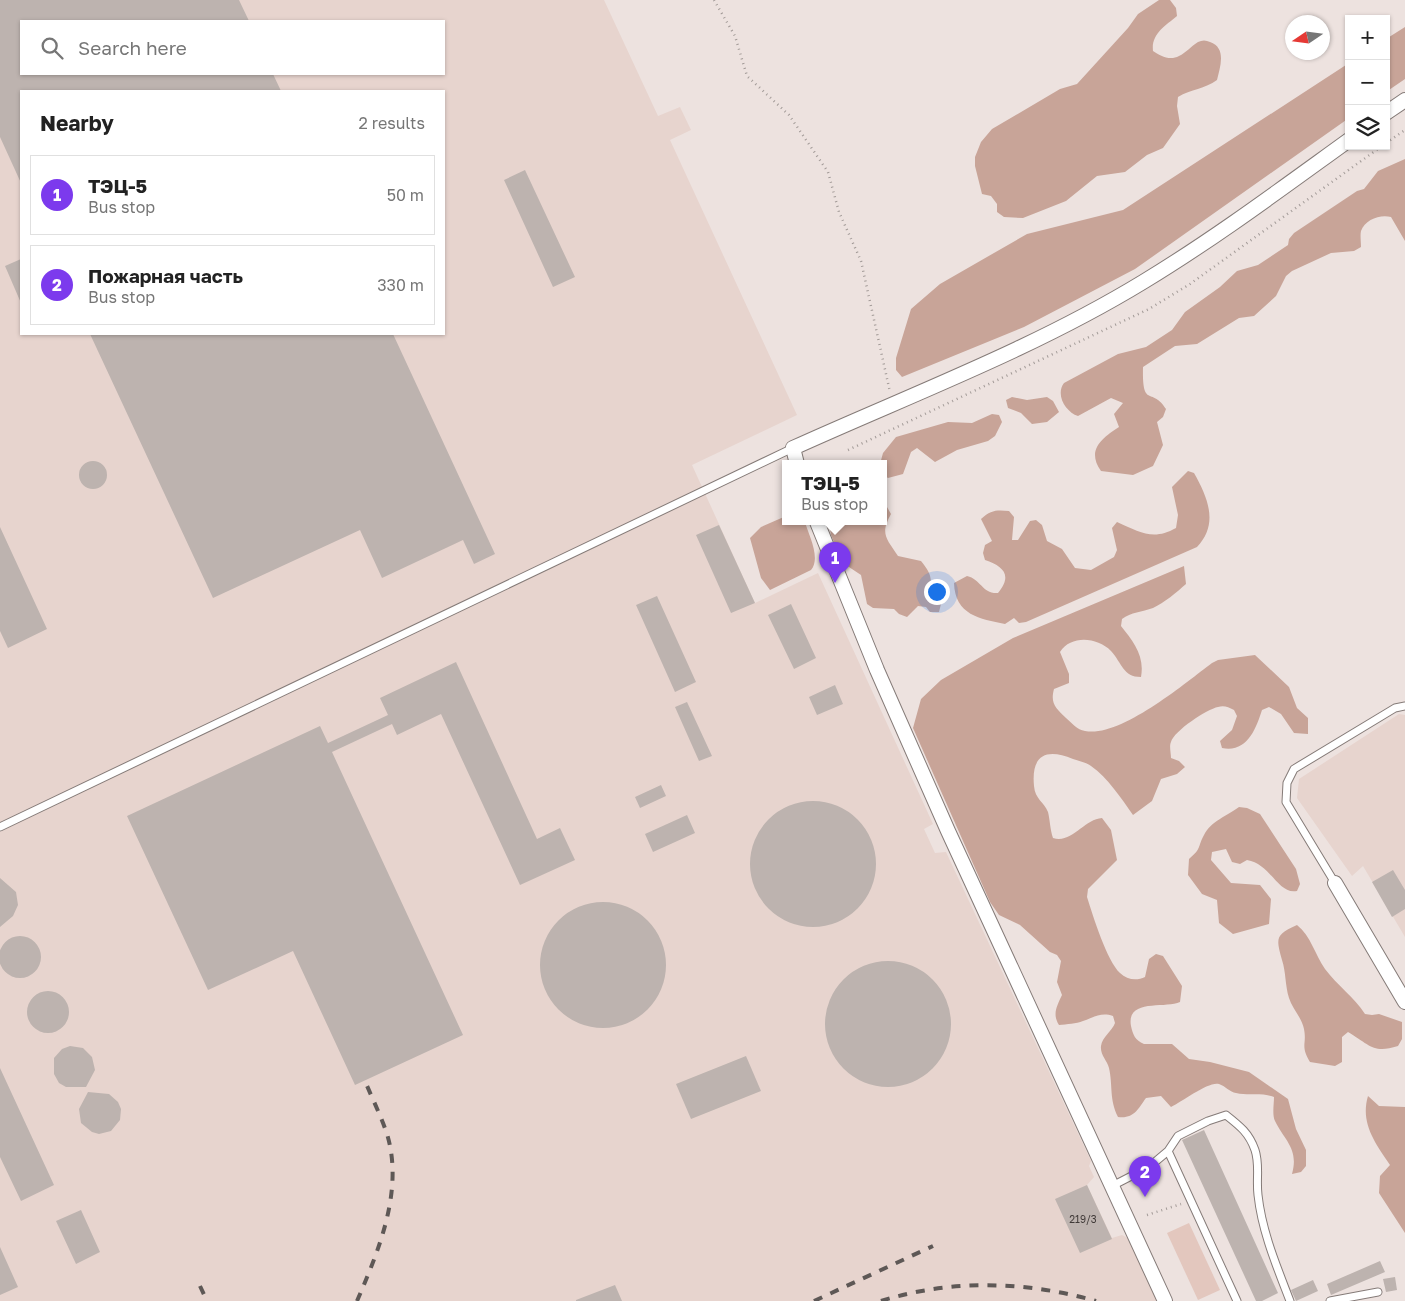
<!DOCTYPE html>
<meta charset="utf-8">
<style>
body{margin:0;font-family:"Golos Text",sans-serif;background:#f2f2f2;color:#222}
.controls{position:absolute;right:15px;top:15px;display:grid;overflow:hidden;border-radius:0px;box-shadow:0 1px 4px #0004}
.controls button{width:45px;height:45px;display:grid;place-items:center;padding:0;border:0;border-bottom:1px solid #e0e0e0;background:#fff;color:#222;font:25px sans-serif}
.compass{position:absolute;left:1285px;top:15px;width:45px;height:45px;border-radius:50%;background:#fff;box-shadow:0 1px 4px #0004;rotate:257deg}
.you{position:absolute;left:936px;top:591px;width:18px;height:18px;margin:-12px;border:4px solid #fff;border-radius:50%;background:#1a73e8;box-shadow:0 0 0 8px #1a73e833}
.badge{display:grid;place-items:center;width:32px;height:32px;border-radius:50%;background:#7c3aed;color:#fff;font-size:16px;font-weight:700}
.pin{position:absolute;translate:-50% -41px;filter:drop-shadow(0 1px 2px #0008)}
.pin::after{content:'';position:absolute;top:26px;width:18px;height:15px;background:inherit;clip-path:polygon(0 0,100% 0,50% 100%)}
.popup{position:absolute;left:782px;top:460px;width:105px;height:65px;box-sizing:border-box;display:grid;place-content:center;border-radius:0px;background:#fff;filter:drop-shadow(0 1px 4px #0005);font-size:16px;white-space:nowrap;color:#767676}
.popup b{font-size:19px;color:#222}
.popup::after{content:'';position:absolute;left:50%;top:100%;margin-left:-10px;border:10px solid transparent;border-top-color:#fff}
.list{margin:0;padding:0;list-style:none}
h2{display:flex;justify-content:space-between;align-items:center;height:65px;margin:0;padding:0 20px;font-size:21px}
h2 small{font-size:16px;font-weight:400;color:#767676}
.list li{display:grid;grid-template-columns:32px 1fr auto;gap:15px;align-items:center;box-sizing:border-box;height:80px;margin:0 10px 10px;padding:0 10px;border:1px solid #e0e0e0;border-radius:0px}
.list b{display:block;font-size:19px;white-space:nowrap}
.list p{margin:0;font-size:16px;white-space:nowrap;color:#767676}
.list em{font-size:16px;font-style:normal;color:#767676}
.icon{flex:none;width:28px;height:28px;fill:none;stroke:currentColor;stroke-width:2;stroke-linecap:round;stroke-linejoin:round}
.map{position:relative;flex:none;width:1405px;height:1301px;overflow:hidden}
.search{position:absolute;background:#fff;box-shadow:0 1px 4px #0004;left:20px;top:20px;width:425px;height:55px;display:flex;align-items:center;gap:12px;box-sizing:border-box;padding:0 18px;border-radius:0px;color:#767676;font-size:19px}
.panel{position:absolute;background:#fff;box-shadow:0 1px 4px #0004;left:20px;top:90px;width:425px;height:245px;border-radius:0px}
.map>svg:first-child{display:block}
</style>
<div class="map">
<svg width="1405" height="1301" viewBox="0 0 1405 1301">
<rect width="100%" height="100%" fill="#ede2df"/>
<path fill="#e7d4ce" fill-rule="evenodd" d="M0 0H604L658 116 680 107 691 130 670 140 797 415 692 465 755 603 818 573 933 824 924 829 935 853 946 852 1091 1161 1089 1166 1094 1177 1087 1185 1112 1238 1122 1235 1130 1239 1158 1301H0ZM21 21H444V74H21ZM21 91H444V334H21Z
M1399 714 1405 715V937L1363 866 1352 876 1297 798 1299 779Z"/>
<path fill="#e3c7be" d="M1189 1223 1220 1290 1198 1300 1167 1233Z"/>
<path fill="#c8a498" d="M1159 0H1170L1176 8 1177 16C1165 26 1151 34 1153 51 1160 56 1170 61 1179 56 1186 53 1191 46 1198 42 1202 40 1206 40 1210 42 1227 48 1220 67 1217 80 1205 89 1191 89 1178 97L1177 106 1180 124 1163 148 1147 155 1125 172 1097 176 1066 201 1023 218 1004 217 997 212V204L991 196 982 194 975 166V157L981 142 992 129 1060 89 1077 84 1128 28 1138 14Z
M1405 27V79L1386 92V39Z
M1349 63V118L1135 269 1024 327 902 377 896 370V358L911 309 940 284 1027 234 1123 210Z
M1405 159V241L1391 217C1381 214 1365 219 1361 231 1360 235 1361 242 1361 247L1354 251 1331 253 1292 271 1286 276 1276 296 1254 316 1239 318 1197 344 1175 346 1143 367C1142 410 1152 386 1166 409L1163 417 1157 422 1163 445 1153 466 1133 475 1101 471C1086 450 1102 438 1119 427L1114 414 1123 403 1111 398 1078 416C1066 412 1055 395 1064 383L1118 354 1146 347 1172 330 1185 312 1220 287 1237 271 1258 265 1288 245 1289 239 1294 233 1357 191 1364 189 1378 171Z
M1012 397 1027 400 1047 397 1053 401 1059 412 1047 422 1032 424 1021 413 1008 408 1006 400Z
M992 414 999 415 1002 422 995 436 988 441 957 450 935 462 917 448 911 452 903 474 888 478 884 475V464H880L883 453 896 437 948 422 972 423Z
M1188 471 1194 473C1208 498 1219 524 1197 547L1026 622 1019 623 1014 618 1005 624C980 619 955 615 954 583L967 576C981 579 982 594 998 593 1013 575 1003 566 985 560L983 553 985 545 992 541 981 519C991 510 996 510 1009 511L1014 517 1012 540H1018L1030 521 1036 520 1042 525 1047 541 1062 549 1075 568 1091 570 1114 557 1117 550 1112 528 1117 522C1140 532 1153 541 1176 528L1178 515 1172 487Z
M884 506 887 507 891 514C880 534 886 538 898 556L921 561C929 571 933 577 930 591L941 604 939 612H930L926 607 918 606 907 617 899 614 894 609 873 608 867 604 861 575 843 563 831 535 829 522H884Z
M786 516V522H805C809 536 821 558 811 570L770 590 761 578 750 538 761 527Z
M1184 566 1186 584C1177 592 1164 603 1153 608 1142 612 1131 612 1122 619L1121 626C1133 641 1145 656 1141 677 1123 677 1122 663 1111 651 1097 637 1071 635 1060 652L1069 674V683L1054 689C1050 704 1056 708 1066 718 1072 723 1077 730 1085 731 1120 738 1184 684 1212 663L1218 660 1255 655 1289 687 1297 708 1308 718V734L1294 733 1281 714 1269 707 1262 710C1256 729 1247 753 1222 748L1220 741 1232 730 1237 716 1234 710C1228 707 1224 705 1218 707 1207 709 1174 731 1171 742 1169 746 1171 753 1171 758L1179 761 1185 767 1177 774 1161 779 1152 801 1133 815C1121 798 1108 778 1091 766 1086 762 1078 761 1073 759 1046 748 1031 755 1034 786 1035 799 1044 802 1048 812 1050 820 1050 829 1053 838 1072 844 1084 819 1102 818L1111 830 1117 860 1088 889 1087 897C1093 916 1107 961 1120 973 1127 980 1137 981 1145 977L1149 959 1156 954 1163 956 1182 986 1180 1002C1165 1009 1126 998 1131 1026 1133 1035 1135 1040 1144 1044H1172L1189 1059 1210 1062 1249 1072 1288 1099 1296 1129 1306 1150V1166L1301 1172 1292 1174C1299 1149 1285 1141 1275 1121 1272 1115 1274 1104 1274 1097 1261 1092 1249 1096 1236 1093 1230 1092 1225 1086 1219 1084 1209 1081 1183 1101 1171 1107L1161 1096 1146 1098C1138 1109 1134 1119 1118 1117 1109 1099 1113 1086 1109 1068 1107 1060 1100 1055 1101 1046 1102 1037 1112 1031 1115 1023L1113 1016C1101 1012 1095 1017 1083 1021 1076 1024 1067 1024 1059 1025 1052 1014 1057 1006 1062 995L1057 982 1061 961 1057 955 1050 952 1020 925 999 915 990 902 913 728 921 699 941 680 1013 638Z
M1239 807 1247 808 1260 814 1296 869 1300 884 1297 891C1278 895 1271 864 1247 860L1240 864 1232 862 1226 849 1212 852 1211 860 1231 883 1260 885 1271 899 1269 924 1233 934 1219 923 1217 900 1202 894 1188 875 1189 859C1202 848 1197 848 1204 835 1210 822 1228 815 1239 807Z
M1297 925C1311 936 1315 955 1325 969 1337 985 1354 997 1365 1014L1372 1015 1379 1014 1402 1022V1039L1398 1046C1373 1054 1370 1045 1348 1032L1342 1037V1062L1335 1066 1310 1062C1300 1045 1307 1045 1304 1029 1302 1018 1292 1008 1289 998 1285 985 1286 972 1282 960 1276 938 1275 935 1297 925Z
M1368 1096 1379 1106 1405 1107V1233L1379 1193 1380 1176 1390 1165C1375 1143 1360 1123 1368 1096Z"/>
<path fill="#bdb3af" d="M0 0H239L249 21H21V74H273L281 91H21V183L0 137Z
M525 170 575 277 553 287 504 180Z
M21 259V303L5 266Z
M90 334H393L495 554 474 564 463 540 382 578 360 530 213 598Z
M79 475a14 14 0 1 1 28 0a14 14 0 1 1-28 0Z
M719 525 755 603 731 613 696 535Z
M0 527 47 629 8 648 0 631Z
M657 596 696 682 675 692 636 605Z
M791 604 816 658 794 669 768 615Z
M456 662 537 839 560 828 575 860 520 885 441 714 397 735 392 724 332 752 463 1035 355 1085 293 951 208 990 127 816 320 726 328 743 388 715 380 698Z
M835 685 843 704 817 715 809 697Z
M687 702 712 756 699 761 675 707Z
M661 785 666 796 640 808 635 797Z
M750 864a63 63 0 1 1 126 0a63 63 0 1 1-126 0Z
M687 815 695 833 653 852 645 834Z
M1393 870 1405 890V909L1392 917 1372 882Z
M0 878 16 892 18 905 13 916 0 927Z
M540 965a63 63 0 1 1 126 0a63 63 0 1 1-126 0Z
M-1 957a21 21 0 1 1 42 0a21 21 0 1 1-42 0Z
M825 1024a63 63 0 1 1 126 0a63 63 0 1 1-126 0Z
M27 1012a21 21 0 1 1 42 0a21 21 0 1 1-42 0Z
M70 1046 83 1048 92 1057 95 1070 86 1087H66L59 1083 54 1074V1058L62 1049Z
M746 1056 761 1091 691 1119 676 1084Z
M0 1068 54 1185 21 1201 0 1157Z
M88 1092 109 1094 118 1102 121 1109 120 1120 111 1131 99 1134 92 1132 81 1123 79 1109Z
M1204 1130 1278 1293 1262 1301H1256L1182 1140Z
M1087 1185 1112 1239 1080 1253 1055 1199Z
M81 1210 100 1252 76 1264 56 1221Z
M0 1247 18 1287 0 1295Z
M1380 1261 1385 1272 1331 1295 1327 1284Z
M1395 1277 1397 1290 1386 1292 1383 1279Z
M1313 1280 1318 1291 1296 1301 1291 1290Z
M615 1285 622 1301H576V1300Z"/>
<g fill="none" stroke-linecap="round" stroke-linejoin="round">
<g stroke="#857b78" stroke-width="9">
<path id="service" d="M0 827 793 448
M1335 883 1286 802 1287 783 1294 769 1395 708 1405 706
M1168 1151 1237 1301
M1112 1186 1149 1167 1168 1151 1178 1136 1208 1121 1226 1115C1240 1126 1249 1133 1255 1150 1260 1165 1256 1179 1258 1195 1262 1232 1277 1267 1290 1301
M1330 1301 1378 1292"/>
</g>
<g stroke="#857b78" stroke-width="16">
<path id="minor" d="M1386 113 1405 100
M797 464 793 448C910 395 1033 349 1143 282 1214 239 1281 189 1349 140
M817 522 877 670 948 831 1165 1301
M1335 883 1405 1002"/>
</g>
<path stroke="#a39b98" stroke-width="2.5" stroke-dasharray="1 4" stroke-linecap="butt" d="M714 0 735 36 747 76 789 115 828 172 839 212 861 261 890 392
M1386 143 1405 130
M848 450 1149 309 1190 284 1382 146
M1147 1215 1181 1204"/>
<use href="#service" stroke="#fff" stroke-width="7"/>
<use href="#minor" stroke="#fff" stroke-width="14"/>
<path stroke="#5e5856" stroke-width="4" stroke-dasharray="9 9" stroke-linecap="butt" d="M200 1286 207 1301
M357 1301C379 1250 404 1190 387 1134 381 1116 372 1098 365 1081
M814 1301 933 1246
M881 1301C951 1279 1026 1281 1096 1301"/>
</g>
<g text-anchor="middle" stroke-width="4" stroke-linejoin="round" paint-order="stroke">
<g font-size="10" fill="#403a38">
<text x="1083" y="1223">219/3</text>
</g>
</g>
</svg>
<div class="controls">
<button>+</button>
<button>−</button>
<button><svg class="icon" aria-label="layers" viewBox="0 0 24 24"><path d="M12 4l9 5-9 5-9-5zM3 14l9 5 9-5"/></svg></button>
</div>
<svg class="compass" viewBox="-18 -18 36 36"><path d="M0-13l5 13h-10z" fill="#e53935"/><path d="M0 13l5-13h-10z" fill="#767676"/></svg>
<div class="you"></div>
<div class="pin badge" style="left:835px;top:583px">1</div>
<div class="popup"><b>ТЭЦ-5</b>Bus stop</div>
<div class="pin badge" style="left:1145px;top:1197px">2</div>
<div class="search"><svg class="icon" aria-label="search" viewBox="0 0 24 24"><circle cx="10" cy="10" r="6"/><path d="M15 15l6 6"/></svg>Search here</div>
<section class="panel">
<h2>Nearby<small>2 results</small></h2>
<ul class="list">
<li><span class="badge">1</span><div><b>ТЭЦ-5</b><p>Bus stop</p></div><em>50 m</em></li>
<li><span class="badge">2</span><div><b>Пожарная часть</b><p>Bus stop</p></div><em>330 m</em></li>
</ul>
</section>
</div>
